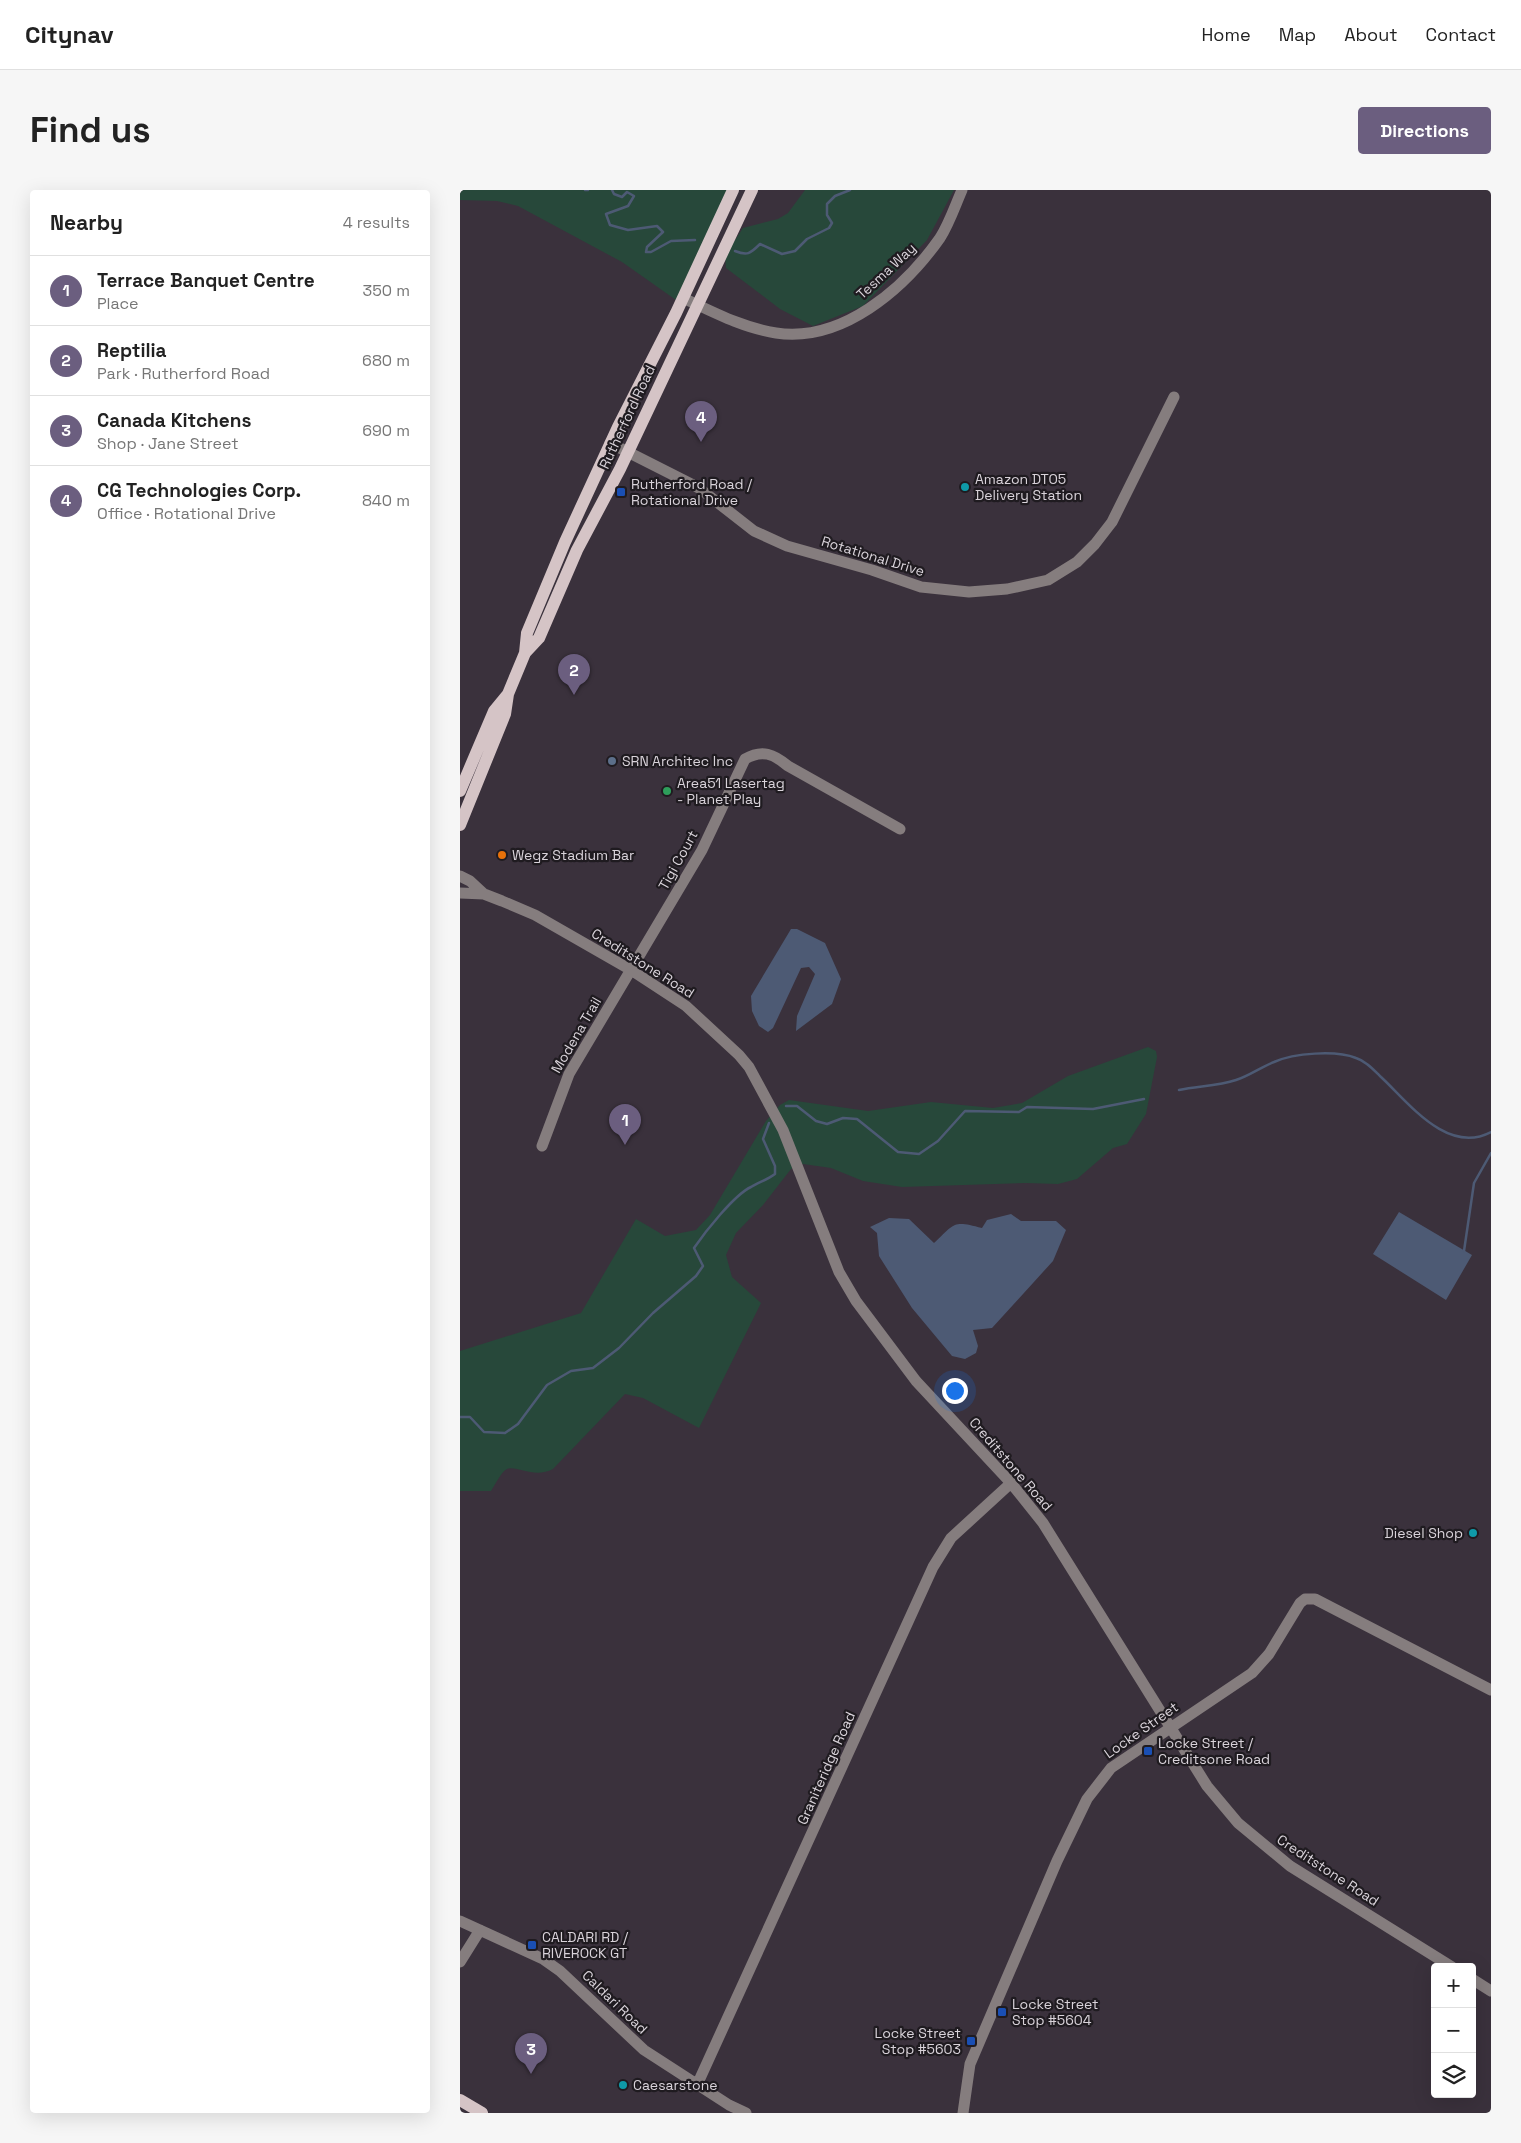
<!DOCTYPE html>
<meta charset="utf-8">
<style>
body{margin:0;font-family:"Space Grotesk",sans-serif;background:#f6f6f6;color:#222}
.controls{position:absolute;right:15px;bottom:15px;display:grid;overflow:hidden;border-radius:5px;box-shadow:0 5px 20px #0002}
.controls button{width:45px;height:45px;display:grid;place-items:center;padding:0;border:0;border-bottom:1px solid #e0e0e0;background:#fff;color:#222;font:25px sans-serif}
.you{position:absolute;left:494px;top:1200px;width:18px;height:18px;margin:-12px;border:4px solid #fff;border-radius:50%;background:#1a73e8;box-shadow:0 0 0 8px #1a73e833}
.badge{display:grid;place-items:center;width:32px;height:32px;border-radius:50%;background:#6b5e7f;color:#fff;font-size:16px;font-weight:700}
.pin{position:absolute;translate:-50% -41px;filter:drop-shadow(0 1px 2px #0008)}
.pin::after{content:'';position:absolute;top:26px;width:18px;height:15px;background:inherit;clip-path:polygon(0 0,100% 0,50% 100%)}
.list{margin:0;padding:0;list-style:none}
h2{display:flex;justify-content:space-between;align-items:center;height:65px;margin:0;padding:0 20px;font-size:21px}
h2 small{font-size:16px;font-weight:400;color:#767676}
.list li{display:grid;grid-template-columns:32px 1fr auto;gap:15px;align-items:center;box-sizing:border-box;height:70px;padding:0 20px;border-top:1px solid #e0e0e0}
.list b{display:block;font-size:19px;white-space:nowrap}
.list p{margin:0;font-size:16px;white-space:nowrap;color:#767676}
.list em{font-size:16px;font-style:normal;color:#767676}
.icon{flex:none;width:28px;height:28px;fill:none;stroke:currentColor;stroke-width:2;stroke-linecap:round;stroke-linejoin:round}
.map{position:relative;flex:none;width:1031px;height:1923px;overflow:hidden;border-radius:5px}
header{display:flex;align-items:center;gap:30px;box-sizing:border-box;height:70px;padding:0 25px;background:#fff;border-bottom:1px solid #e0e0e0}
header strong{font-size:24px}
nav{display:flex;gap:28px;margin-inline-start:auto;font-size:18px}
.intro{display:flex;align-items:center;justify-content:space-between;box-sizing:border-box;height:120px;padding:0 30px}
h1{margin:0;font-size:35px}
.button{padding:12px 22px;border-radius:5px;background:#6b5e7f;color:#fff;font-size:18px;font-weight:700}
main{display:flex;gap:30px;padding:0 30px}
aside{flex:1;background:#fff;border-radius:5px;box-shadow:0 5px 20px #0002}
.map>svg:first-child{display:block}
</style>
<header>
<strong>Citynav</strong>
<nav><a>Home</a><a>Map</a><a>About</a><a>Contact</a></nav>
</header>
<div class="intro"><h1>Find us</h1><a class="button">Directions</a></div>
<main>
<aside>
<h2>Nearby<small>4 results</small></h2>
<ul class="list">
<li><span class="badge">1</span><div><b>Terrace Banquet Centre</b><p>Place</p></div><em>350 m</em></li>
<li><span class="badge">2</span><div><b>Reptilia</b><p>Park · Rutherford Road</p></div><em>680 m</em></li>
<li><span class="badge">3</span><div><b>Canada Kitchens</b><p>Shop · Jane Street</p></div><em>690 m</em></li>
<li><span class="badge">4</span><div><b>CG Technologies Corp.</b><p>Office · Rotational Drive</p></div><em>840 m</em></li>
</ul>
</aside>
<div class="map">
<svg width="1031" height="1923" viewBox="0 0 1031 1923">
<rect width="100%" height="100%" fill="#3a313c"/>
<path fill="#27483a" d="M0 0H268L216 110 162 72 58 16 37 11 0 10Z
M345 0H494L467 50 403 116 353 136 320 119 266 78 265 65 283 38 318 29 328 23Z
M688 857 696 861 697 867 686 924 667 954 653 958 617 989 598 994 566 993 442 997 403 991 371 978 343 974 331 979 303 1015 276 1043 266 1065 272 1087 301 1113 239 1238 183 1208 165 1204 93 1279C74 1289 57 1275 47 1279 41 1282 35 1295 31 1301H0V1161L121 1123 176 1029 205 1046 236 1040 250 1025 306 931 320 915 329 910 408 921 471 912 533 918 562 913 608 886Z"/>
<path fill="#4d5a74" d="M331 739H337L365 753 381 789 372 814 336 841 337 826 355 784 349 777 341 778 313 838 308 842 299 836 292 821 291 806Z
M939 1022 1012 1065 986 1110 913 1064Z
M551 1024 561 1031H596L606 1040 593 1071 532 1138 513 1140 518 1156 516 1163 505 1169 492 1166 452 1118 419 1066 417 1043 410 1037 429 1028 449 1029 474 1053C495 1033 493 1030 522 1038L527 1030Z"/>
<g fill="none" stroke-linecap="round" stroke-linejoin="round">
<path stroke="#4d5a74" stroke-width="2.5" d="M125 0H128
M152 0 154 4 162 7 167 2 174 6 168 16 146 24 150 35 168 40 197 36 203 42 187 57 186 62H191L211 51 235 50
M275 61C287 66 290 64 300 54L322 64 335 61 347 49 369 38 372 33 367 25V14L375 6 390 0
M719 900C738 896 758 896 776 890 789 886 801 877 814 872 834 863 876 860 896 868 906 871 914 880 921 887 949 913 987 965 1031 942
M326 916H337L356 931 367 934 383 928 397 929 438 962 459 964 478 951 505 921 559 922 567 917 633 919 684 909
M1004 1061 1014 993 1031 963
M0 1227H10L24 1242 45 1243 58 1234 87 1195 111 1181 133 1178 159 1158 193 1123 236 1086 243 1076 234 1058C245 1042 274 1005 291 997 299 992 307 990 315 984V976L303 949 309 933"/>
<path stroke="#857d7e" stroke-width="11" d="M223 108C253 122 283 138 316 143 382 153 444 99 480 48 489 34 495 16 502 0
M150 253 239 298 294 341 327 356 412 380 461 397 509 402 547 399 588 390 617 372 635 354 652 332 714 207
M0 686 10 691 24 704
M0 703 24 704 42 711 75 725 171 780 226 816 279 865 289 877 323 940 379 1082 396 1111 456 1191 551 1293 583 1333 747 1596 778 1633 830 1676 992 1777
M82 956 109 884 242 660 285 569C302 559 314 564 328 576L440 639
M0 1731 83 1769 100 1781 184 1860 269 1915 286 1923
M0 1772 20 1740
M1012 1789 1031 1801
M237 1895 473 1377 491 1348 551 1293
M503 1923 510 1874 597 1671 627 1609 651 1578 792 1483 809 1464 840 1413 845 1409H855L1031 1500"/>
<path stroke="#d5c4c6" stroke-width="12" d="M65 463 79 448 117 360 160 279 292 0
M0 601 34 521 48 504
M0 635 45 524 48 504 65 463 67 443 105 352 158 237 216 123 273 0
M0 1910 22 1923"/>
</g>
<g fill="#0f9aa8" stroke="#1f1b20" stroke-width="2">
<circle cx="505" cy="297" r="5"/>
<circle cx="1013" cy="1343" r="5"/>
<circle cx="163" cy="1895" r="5"/>
</g>
<g fill="#1a4fb4" stroke="#1f1b20" stroke-width="2">
<rect x="156" y="297" width="10" height="10" rx="2.5"/>
<rect x="683" y="1556" width="10" height="10" rx="2.5"/>
<rect x="67" y="1750" width="10" height="10" rx="2.5"/>
<rect x="537" y="1817" width="10" height="10" rx="2.5"/>
<rect x="506" y="1846" width="10" height="10" rx="2.5"/>
</g>
<circle fill="#5c6f8a" stroke="#1f1b20" stroke-width="2" cx="152" cy="571" r="5"/>
<circle fill="#2e9e5b" stroke="#1f1b20" stroke-width="2" cx="207" cy="601" r="5"/>
<circle fill="#e8710a" stroke="#1f1b20" stroke-width="2" cx="42" cy="665" r="5"/>
<g text-anchor="middle" stroke-width="4.5" stroke-linejoin="round" paint-order="stroke">
<g font-size="14" fill="#d9d3da" stroke="#1f1b20">
<text transform="translate(426 81) rotate(-43)" y="5">Tesma Way</text>
<text transform="translate(167 227) rotate(-65)" y="5">Rutherford Road</text>
<text transform="translate(413 366) rotate(17)" y="5">Rotational Drive</text>
<text transform="translate(218 670) rotate(-61)" y="5">Tigi Court</text>
<text transform="translate(183 773) rotate(32)" y="5">Creditstone Road</text>
<text transform="translate(116 845) rotate(-60)" y="5">Modena Trail</text>
<text transform="translate(551 1274) rotate(49)" y="5">Creditstone Road</text>
<text transform="translate(681 1540) rotate(-35)" y="5">Locke Street</text>
<text transform="translate(366 1578) rotate(-66)" y="5">Graniteridge Road</text>
<text transform="translate(868 1680) rotate(33)" y="5">Creditstone Road</text>
<text transform="translate(155 1812) rotate(44)" y="5">Caldari Road</text>
</g>
<g font-size="14" fill="#d9d3da" stroke="#1f1b20" text-anchor="start">
<text x="515" y="294">Amazon DTO5<tspan x="515" dy="16">Delivery Station</tspan></text>
<text x="171" y="299">Rutherford Road /<tspan x="171" dy="16">Rotational Drive</tspan></text>
<text x="162" y="576">SRN Architec Inc</text>
<text x="217" y="598">Area51 Lasertag<tspan x="217" dy="16">- Planet Play</tspan></text>
<text x="52" y="670">Wegz Stadium Bar</text>
<text x="1003" y="1348" text-anchor="end">Diesel Shop</text>
<text x="698" y="1558">Locke Street /<tspan x="698" dy="16">Creditsone Road</tspan></text>
<text x="82" y="1752">CALDARI RD /<tspan x="82" dy="16">RIVEROCK GT</tspan></text>
<text x="552" y="1819">Locke Street<tspan x="552" dy="16">Stop #5604</tspan></text>
<text x="501" y="1848" text-anchor="end">Locke Street<tspan x="501" dy="16">Stop #5603</tspan></text>
<text x="173" y="1900">Caesarstone</text>
</g>
</g>
</svg>
<div class="controls">
<button>+</button>
<button>−</button>
<button><svg class="icon" aria-label="layers" viewBox="0 0 24 24"><path d="M12 4l9 5-9 5-9-5zM3 14l9 5 9-5"/></svg></button>
</div>
<div class="you"></div>
<div class="pin badge" style="left:165px;top:955px">1</div>
<div class="pin badge" style="left:114px;top:505px">2</div>
<div class="pin badge" style="left:71px;top:1884px">3</div>
<div class="pin badge" style="left:241px;top:252px">4</div>
</div>
</main>
